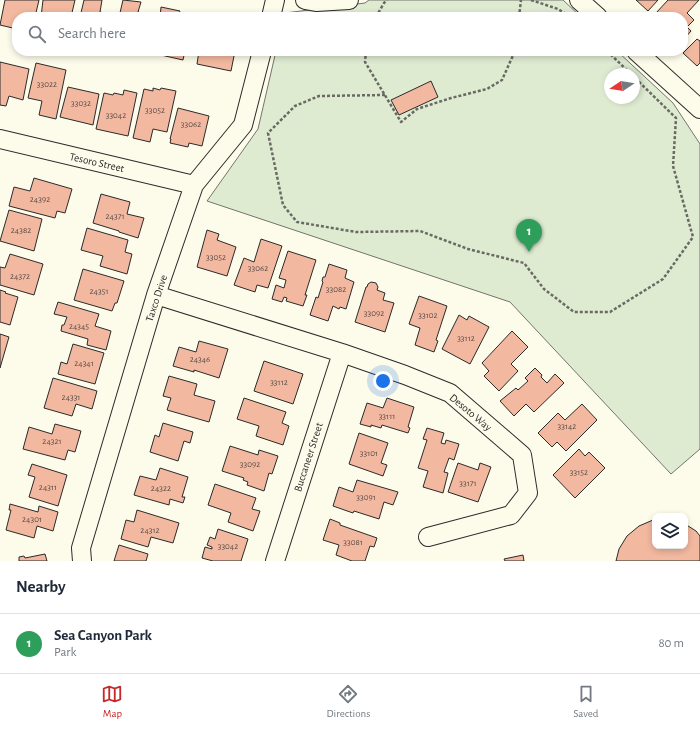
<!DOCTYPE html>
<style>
body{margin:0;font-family:"Alegreya Sans",sans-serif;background:#f2f2f3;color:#1f2937}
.controls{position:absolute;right:12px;bottom:12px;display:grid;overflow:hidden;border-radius:8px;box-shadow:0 2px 6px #0003}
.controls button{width:36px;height:36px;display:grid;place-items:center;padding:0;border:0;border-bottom:1px solid #e0e1e3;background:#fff;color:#1f2937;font:20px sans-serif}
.compass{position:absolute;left:604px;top:68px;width:36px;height:36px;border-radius:50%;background:#fff;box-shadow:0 2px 6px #0003;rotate:258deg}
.you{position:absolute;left:383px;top:381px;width:14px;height:14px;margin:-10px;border:3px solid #fff;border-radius:50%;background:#1a73e8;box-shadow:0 0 0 6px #1a73e833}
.badge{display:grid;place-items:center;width:26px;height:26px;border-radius:50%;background:#c62828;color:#fff;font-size:13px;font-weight:700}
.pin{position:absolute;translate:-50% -33px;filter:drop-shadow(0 1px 2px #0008)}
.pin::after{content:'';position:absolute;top:21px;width:14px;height:12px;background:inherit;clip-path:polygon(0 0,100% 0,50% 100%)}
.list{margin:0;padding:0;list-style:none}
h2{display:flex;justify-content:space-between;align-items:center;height:52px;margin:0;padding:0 16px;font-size:17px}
h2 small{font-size:13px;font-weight:400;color:#747a83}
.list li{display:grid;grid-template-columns:26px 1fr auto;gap:12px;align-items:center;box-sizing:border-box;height:60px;padding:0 16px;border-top:1px solid #e0e1e3}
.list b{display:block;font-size:15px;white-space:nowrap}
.list p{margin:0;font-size:13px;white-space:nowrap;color:#747a83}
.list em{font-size:13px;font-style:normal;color:#747a83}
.icon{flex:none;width:22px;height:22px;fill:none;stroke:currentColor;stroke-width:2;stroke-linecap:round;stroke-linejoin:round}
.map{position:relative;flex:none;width:700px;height:561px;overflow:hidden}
.search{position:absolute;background:#fff;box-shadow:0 2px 6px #0003;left:12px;right:12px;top:12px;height:44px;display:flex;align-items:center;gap:10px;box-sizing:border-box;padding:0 14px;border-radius:16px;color:#747a83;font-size:15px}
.sheet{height:112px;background:#fff}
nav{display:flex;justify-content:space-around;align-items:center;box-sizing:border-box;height:56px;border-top:1px solid #e0e1e3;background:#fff;font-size:11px;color:#747a83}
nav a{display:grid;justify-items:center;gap:2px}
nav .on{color:#c62828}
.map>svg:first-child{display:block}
</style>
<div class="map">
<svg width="700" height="561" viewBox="0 0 700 561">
<rect width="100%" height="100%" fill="#fdfbea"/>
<path fill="#deebd1" stroke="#74746e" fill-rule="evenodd" d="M369 0H563L581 17H284L285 13 365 3Z
M276 51H617L673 103 700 144V449L671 474 510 302 207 201 258 129ZM610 74H634V98H610Z"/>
<path fill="#f2b8a0" stroke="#2b2b2b" d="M5 0H39L35 17H17V29L0 25Z
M43 0H75L71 17H41Z
M84 0H102L100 12 113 15V17H80Z
M123 0 141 2 138 12 152 16V17H119Z
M636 0H658L648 11Z
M668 0H699L687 13 694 20 687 27 691 31 683 40V17H660L656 13Z
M161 7 180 11 178 17H160Z
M697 39 700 41V63L697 66 683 53Z
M152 51H185L183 60 152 53Z
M199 51H235L231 71 197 64Z
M0 62 29 69 23 100 9 96 6 106 0 105Z
M36 63 66 70 56 119 39 115 42 101 28 98Z
M431 81 438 97 399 115 391 100Z
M68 87 99 94 93 125 60 117Z
M153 88 160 90 161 88 176 91 167 132 153 129 150 142 133 138 144 89 153 91Z
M124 90 137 93 128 136 96 129 104 93 113 95 114 93 123 95Z
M178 108 209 116 202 146 189 143 188 147 170 143 171 139H170Z
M34 178 72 189 65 213 57 211 55 218 9 206 14 187 30 191Z
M101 194 130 202 127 214 144 218 138 238 119 232V231L93 223Z
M9 210 42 219 34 251 0 241Z
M87 228 128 240 125 252 132 254 127 274 100 266 103 256 81 250Z
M207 230 219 234 217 240 236 247 227 276 197 267Z
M261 239 282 246 268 288 257 285 255 292 234 285 244 258 254 262Z
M288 251 316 260 305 295H307L303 306 286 301 287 298 284 297 282 302 272 299 276 285 284 288 286 280 279 278Z
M10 254 43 264 34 295 0 285V267L5 268Z
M329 264 347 270 345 278 354 282 346 309 340 307 339 309 333 306 328 321 310 315 316 297 318 298 323 282 322 281 323 277H325Z
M83 269 124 281 117 303H115L112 311 74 300Z
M371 282 376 283 378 287 377 290 385 293 383 300 394 303 385 332 355 322 366 287H367L368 284Z
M0 290 6 292 5 293 18 297 10 325 0 322Z
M419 296 447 306 436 340 438 341 434 352 415 345 420 328 409 324Z
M58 302 99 314 95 326 111 331 106 350 87 345 88 339 61 331 62 325H64L67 317 54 314Z
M459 315 467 320 469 316 489 327 470 364 442 349Z
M512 331 528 347 511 364 518 371 499 391 484 376 489 371 482 363Z
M0 334 9 337 0 368Z
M199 341 228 349 219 378 194 370V372L173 366 179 347 196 352Z
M73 344 104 353 95 384 58 374 61 362 67 364Z
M264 361 303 374 293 404 254 391Z
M535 368 542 375 541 377 547 383 555 374 564 383 534 412 526 404 514 416 500 401 516 388 518 390 528 381 525 378Z
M169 376 197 384 194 395 215 401 209 422 167 410 171 398 163 396Z
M53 378 97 391 92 409 76 404 72 416 44 408Z
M244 398 286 412 282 423 289 426 283 445 256 436 259 426 237 419Z
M387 398 414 407 408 427 410 428 408 433 382 425 381 428 371 425V427L360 424 367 403 383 408Z
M582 404 597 420 566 451 557 442 552 447 538 433 558 413 565 420Z
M163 423 193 432 190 443 184 441 178 461 150 452 155 435 159 437Z
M55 424 81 431 75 452 68 450 65 460 23 449 29 427 52 434Z
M427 428 444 433 441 443 445 444 446 440 459 444 454 460 449 458 444 472 448 473 443 493 423 487 428 471 418 468 427 440 423 439Z
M359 433 388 443 381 463 387 465 383 476 349 464Z
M230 446 258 455 259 450 278 456 272 474 269 473 264 491 247 485 248 482 243 480 244 478 222 471Z
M579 449 585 456 589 452 605 468 575 498 553 475Z
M458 463 478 470 480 463 491 467 478 502 448 492Z
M32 464 67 475 58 506 29 497 35 477 28 475Z
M160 468 188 477 182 497H185L183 503 170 499 169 505 134 495 140 476 156 480Z
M357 480 398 492 393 505 384 502 379 519 354 511 353 513 333 506 339 487 353 492Z
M215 484 256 498 252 509 260 511 253 531 228 522 231 513 208 505Z
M10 504 38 512 39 506 58 512 53 531 37 526 34 538 6 530 11 510H9Z
M137 510 179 523 173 543 151 537 148 547 121 539 126 520 134 522Z
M330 519 340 523V525L377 538 374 547 370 546 365 561H352L336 555 339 545 323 540Z
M653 520H655V546H685V524L696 531 700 536V561H616L619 549 627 536 639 526Z
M218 529 248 539 241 561H213L202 558 205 547 212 549V547L207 545 210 537 215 539Z
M119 545 148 554 146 561H114Z
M45 554 47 561H19V557L24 556 25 558Z
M523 555 524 561H505L504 559Z"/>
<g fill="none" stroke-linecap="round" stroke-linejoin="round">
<g stroke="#2b2b2b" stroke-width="20">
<path id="minor" d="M305 0 316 2 349 0
M579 0 598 17
M271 17 275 0
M636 51 700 109
M0 139 194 185
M156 295 342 353 405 375 450 393 522 455 528 493 511 515 428 537
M82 561 81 548 156 295 194 185 243 125 262 51
M275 561 342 353"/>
</g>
<path stroke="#6a6964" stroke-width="2.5" stroke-dasharray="3 2" stroke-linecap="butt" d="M531 0 558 9 569 16
M376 17 384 3 387 0
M519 17 521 0
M366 51 365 62 401 122 417 109 451 98 487 89 502 80 515 51
M607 51 631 74
M385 95 319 96 295 106 268 133 283 205 297 222 356 232 420 231 468 249 524 263 544 289 574 312H610L663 279 693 237 673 166 676 118 634 77"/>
<use href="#minor" stroke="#fdfbea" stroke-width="18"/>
</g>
<g text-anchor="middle" stroke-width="3" stroke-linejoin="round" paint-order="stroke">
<g font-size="9" fill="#5d4e48">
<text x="47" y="87">33022</text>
<text x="81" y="106">33032</text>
<text x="155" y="113">33052</text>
<text x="116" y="118">33042</text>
<text x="191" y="127">33062</text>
<text x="40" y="202">24392</text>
<text x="115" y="219">24371</text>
<text x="21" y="233">24382</text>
<text x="216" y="260">33052</text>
<text x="258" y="271">33062</text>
<text x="20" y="279">24372</text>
<text x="336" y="292">33082</text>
<text x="99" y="294">24351</text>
<text x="374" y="316">33092</text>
<text x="428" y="318">33102</text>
<text x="79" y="329">24345</text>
<text x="466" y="341">33112</text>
<text x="200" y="362">24346</text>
<text x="84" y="366">24341</text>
<text x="279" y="385">33112</text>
<text x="71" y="400">24331</text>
<text x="387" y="419">33111</text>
<text x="567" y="429">33142</text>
<text x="52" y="444">24321</text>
<text x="369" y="456">33101</text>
<text x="250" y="467">33092</text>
<text x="579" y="475">33152</text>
<text x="468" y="486">33171</text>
<text x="48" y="490">24311</text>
<text x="161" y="491">24322</text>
<text x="366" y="500">33091</text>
<text x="32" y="522">24301</text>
<text x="150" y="533">24312</text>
<text x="353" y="545">33081</text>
<text x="228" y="549">33042</text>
</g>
<g font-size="11" fill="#2b2b2b" stroke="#fdfbea">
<text transform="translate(97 162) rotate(13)" y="4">Tesoro Street</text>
<text transform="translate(156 298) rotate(-72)" y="4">Taxco Drive</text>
<text transform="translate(471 412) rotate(40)" y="4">Desoto Way</text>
<text transform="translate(308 457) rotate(-72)" y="4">Buccaneer Street</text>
</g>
</g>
</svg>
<div class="controls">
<button><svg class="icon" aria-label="layers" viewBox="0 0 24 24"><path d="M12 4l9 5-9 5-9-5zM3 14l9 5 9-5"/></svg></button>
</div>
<svg class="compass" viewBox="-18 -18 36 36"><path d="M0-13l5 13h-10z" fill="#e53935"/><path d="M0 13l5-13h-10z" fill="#747a83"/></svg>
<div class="you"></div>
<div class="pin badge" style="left:529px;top:252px;background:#2e9e5b">1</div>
<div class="search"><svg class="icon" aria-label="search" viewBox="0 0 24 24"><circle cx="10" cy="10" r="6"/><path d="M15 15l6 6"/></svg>Search here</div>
</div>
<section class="sheet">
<h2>Nearby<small></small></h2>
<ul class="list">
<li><span class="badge" style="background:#2e9e5b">1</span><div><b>Sea Canyon Park</b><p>Park</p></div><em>80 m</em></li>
</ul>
</section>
<nav>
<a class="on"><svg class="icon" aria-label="map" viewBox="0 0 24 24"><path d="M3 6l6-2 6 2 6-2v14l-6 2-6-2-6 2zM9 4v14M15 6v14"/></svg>Map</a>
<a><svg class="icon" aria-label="directions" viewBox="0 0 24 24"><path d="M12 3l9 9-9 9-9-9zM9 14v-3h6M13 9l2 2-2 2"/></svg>Directions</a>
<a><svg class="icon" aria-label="saved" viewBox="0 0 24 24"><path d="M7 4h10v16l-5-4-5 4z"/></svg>Saved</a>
</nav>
